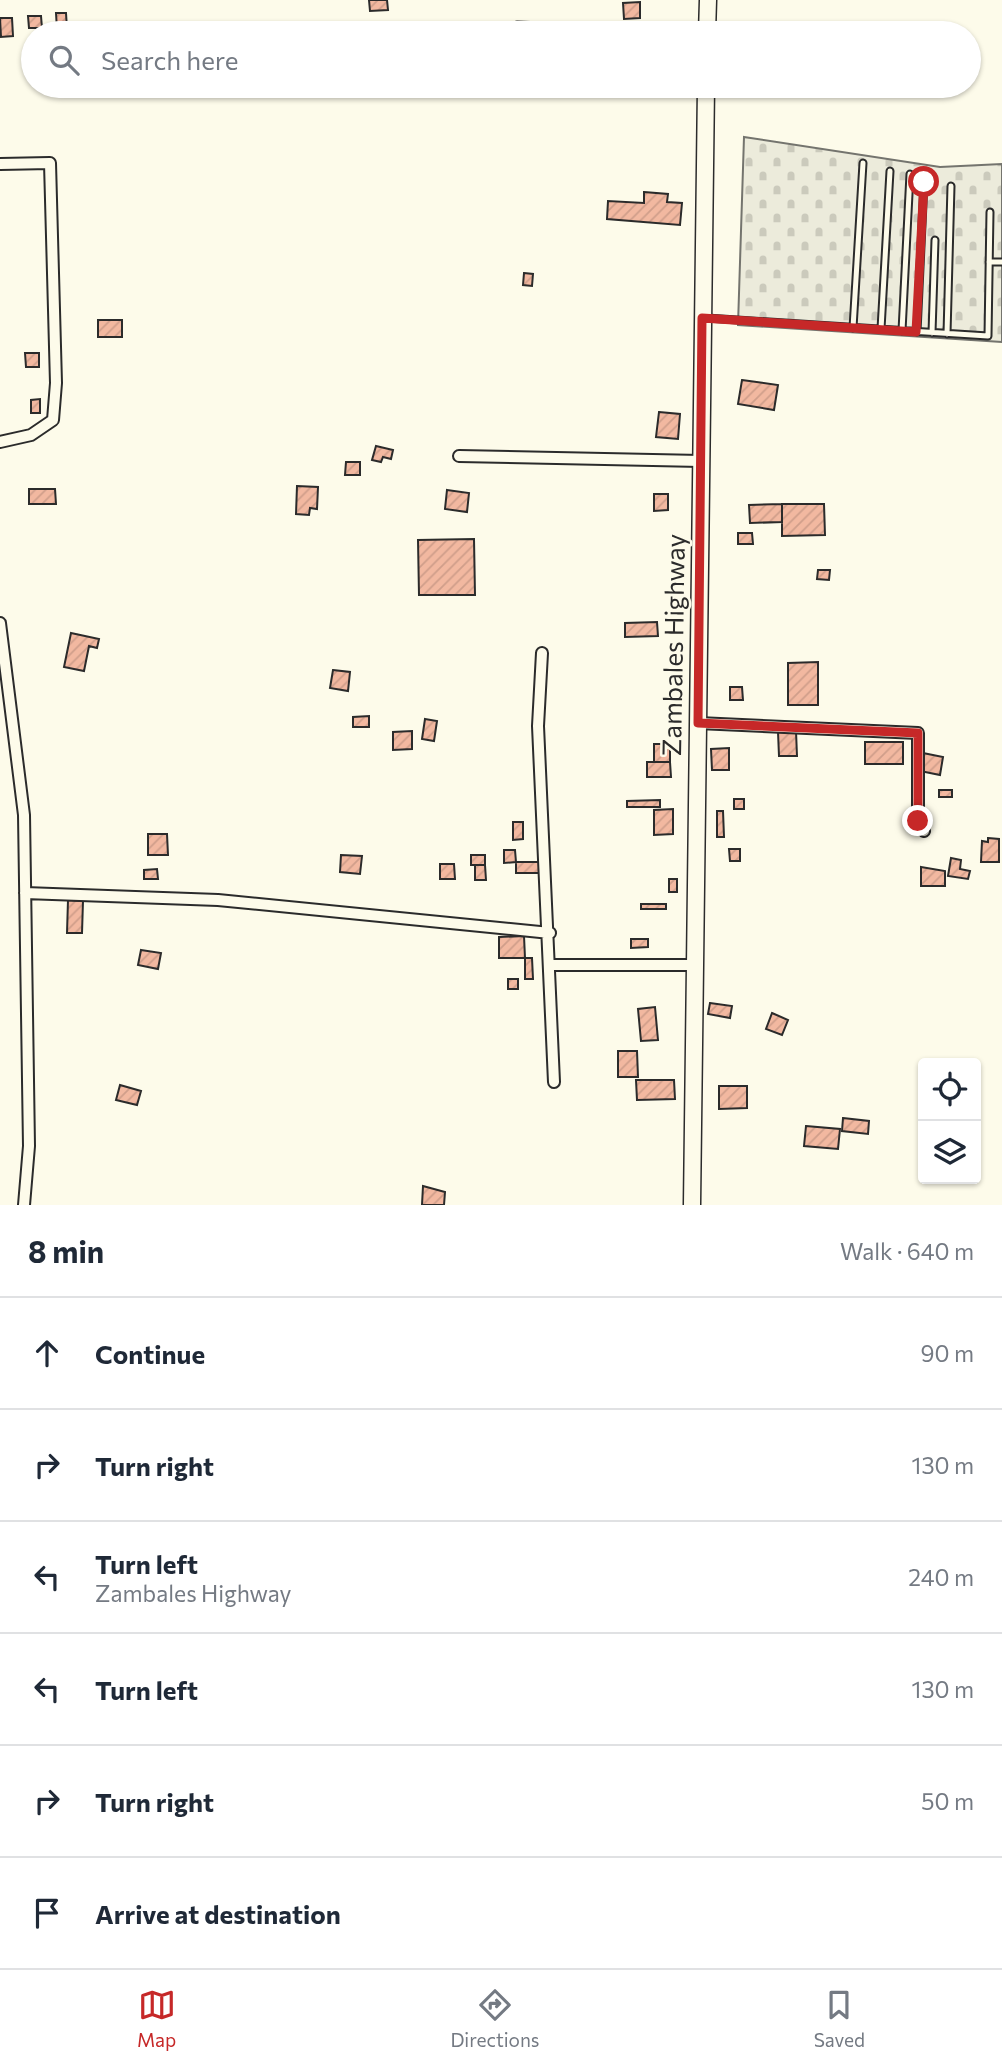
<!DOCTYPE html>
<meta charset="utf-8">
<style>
body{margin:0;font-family:Commissioner,sans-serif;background:#f6f6f7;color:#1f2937}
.controls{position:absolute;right:21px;bottom:21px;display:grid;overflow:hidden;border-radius:7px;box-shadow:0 2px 5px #0004}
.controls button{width:63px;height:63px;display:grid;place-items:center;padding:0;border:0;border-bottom:2px solid #e0e1e3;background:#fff;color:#1f2937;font:35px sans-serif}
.stop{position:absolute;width:21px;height:21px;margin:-16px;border:5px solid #c62828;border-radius:50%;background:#fff}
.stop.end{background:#c62828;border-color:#fff;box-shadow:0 2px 7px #0008}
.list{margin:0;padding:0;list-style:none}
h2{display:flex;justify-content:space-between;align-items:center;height:91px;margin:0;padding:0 28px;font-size:30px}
h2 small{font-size:23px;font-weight:400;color:#747a83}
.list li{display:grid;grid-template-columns:46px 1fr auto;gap:21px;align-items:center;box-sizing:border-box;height:112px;padding:0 28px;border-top:2px solid #e0e1e3}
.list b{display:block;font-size:26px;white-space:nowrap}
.list p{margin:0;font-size:23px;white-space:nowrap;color:#747a83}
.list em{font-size:23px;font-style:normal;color:#747a83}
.icon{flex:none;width:38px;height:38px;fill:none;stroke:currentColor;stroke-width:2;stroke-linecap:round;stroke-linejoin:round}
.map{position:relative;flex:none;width:1002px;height:1205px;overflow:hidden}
.search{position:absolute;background:#fff;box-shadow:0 2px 5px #0004;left:21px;right:21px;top:21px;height:77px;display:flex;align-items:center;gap:18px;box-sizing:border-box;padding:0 24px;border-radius:38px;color:#747a83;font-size:26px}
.sheet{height:763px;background:#fff}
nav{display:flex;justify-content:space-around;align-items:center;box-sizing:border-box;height:98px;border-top:2px solid #e0e1e3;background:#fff;font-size:19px;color:#747a83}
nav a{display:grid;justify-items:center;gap:4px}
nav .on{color:#c62828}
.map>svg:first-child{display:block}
</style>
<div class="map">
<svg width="1002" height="1205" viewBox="0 0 1002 1205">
<defs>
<pattern id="cemetery-stones" width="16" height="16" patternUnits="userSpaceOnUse" patternTransform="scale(1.75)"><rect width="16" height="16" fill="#ecebdb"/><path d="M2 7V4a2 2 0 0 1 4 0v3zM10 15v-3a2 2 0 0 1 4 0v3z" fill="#cbcabc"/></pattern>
<pattern id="building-hatch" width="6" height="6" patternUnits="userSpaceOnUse" patternTransform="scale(1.75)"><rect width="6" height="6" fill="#f2b8a0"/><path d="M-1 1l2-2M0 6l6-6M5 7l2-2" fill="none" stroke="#d09e8a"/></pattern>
</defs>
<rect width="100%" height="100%" fill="#fdfbea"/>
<path fill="url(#cemetery-stones)" stroke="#74746e" stroke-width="2" d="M744 137 940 167 1002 164V342L738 325Z"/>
<path fill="url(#building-hatch)" stroke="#2b2b2b" stroke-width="2" d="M369 0H387L388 10 370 11Z
M640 2V18L624 19 623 3Z
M56 13H66L67 29 57 30Z
M28 16H41L42 28H29Z
M0 18H12L13 36 1 37Z
M644 192 668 194 667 202 682 203 680 225 607 219 608 201 644 203Z
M524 273 533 274 532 286 523 285Z
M98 320H122V337H98Z
M25 353H39V367H26Z
M742 380 778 385 774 410 738 404Z
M40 399V413H31V400Z
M659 412 680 414 678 439 656 437Z
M376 446 393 450 391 459 383 457 381 462 372 460Z
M346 462H360V475H345Z
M297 486 318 487 317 509 310 508 309 515 296 514Z
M29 489H55L56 504H29Z
M447 490 469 493 467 512 445 509Z
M654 494H668V510L654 511Z
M782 504H824L825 535 782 536Z
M782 504V522L750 523 749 505Z
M738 533H752L753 544H738Z
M474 539 475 595H419L418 540Z
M818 570H830L829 580 817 579Z
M657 622 658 636 625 637V623Z
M71 633 99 639 97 648 89 646 84 671 64 667Z
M818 662V705H788V663Z
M333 670 350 672 348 691 330 688Z
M730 687H742L743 700H730Z
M369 716V727H353V717Z
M425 719 437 721 434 741 422 739Z
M412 731V749L393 750V732Z
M796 731 797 756H779L778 732Z
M865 742H903V764H865Z
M654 744H670V762H654Z
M729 748V770H712L711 749Z
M923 753 943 757 940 775 920 771Z
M647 762H670L671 777H647Z
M939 790H952V797H939Z
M734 799H744V809H734Z
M660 800V807H627V801Z
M673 809V834L654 835V810Z
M717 811H723L724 837H717Z
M513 822H523V839L513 840Z
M148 834H167L168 855H148Z
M988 838 999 839V862H981L982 841 988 842Z
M729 849H740V861H730Z
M504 850H515L516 862 504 863Z
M341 855 362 856 360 874 340 872Z
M471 855H485V865H471Z
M951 858 961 860 960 869 970 871 968 879 948 876Z
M516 862H539V873H516Z
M440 864H454L455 879H440Z
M475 865H485L486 880H475Z
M921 867 945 871V886H921Z
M157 869 158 879H144V870Z
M669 879H677V892H669Z
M68 900 83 901 82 933H67Z
M641 904H666V909H641Z
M524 936 525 958H499V937Z
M631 939H648V947L631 948Z
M141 950 161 953 158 969 138 965Z
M525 958H532L533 979H525Z
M508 979H518V989H508Z
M710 1003 732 1006 730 1018 708 1014Z
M655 1007 658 1040 641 1041 638 1009Z
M772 1013 788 1020 782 1035 766 1029Z
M618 1051H637L638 1077H618Z
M636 1080H674L675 1099 637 1100Z
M120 1085 141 1091 137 1105 116 1100Z
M719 1086H747V1108L719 1109Z
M843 1118 869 1121 868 1134 842 1131Z
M806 1126 840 1129 838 1149 804 1146Z
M423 1186 445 1192 444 1205H422Z"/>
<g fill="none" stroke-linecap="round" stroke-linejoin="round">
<g stroke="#2b2b2b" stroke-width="9">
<path id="service" d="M508 33 517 25 703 32
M989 262H1002
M707 318 988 336 990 212
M853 328 863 163
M881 329 890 171
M902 331 910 174
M917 332 924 182
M932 333 935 240
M947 334 951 186"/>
</g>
<g stroke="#2b2b2b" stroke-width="14">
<path id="minor" d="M0 164 50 163 56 383 53 420 31 435 0 442
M459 456 701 461
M0 623 24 815 29 1146 24 1205
M542 653 538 726 554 1082
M698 723 918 733V821L924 831
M25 893 218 900 550 933
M551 965H695"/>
</g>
<g stroke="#2b2b2b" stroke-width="19">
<path id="primary" d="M707 33 708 0
M692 1205 706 86"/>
</g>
<use href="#service" stroke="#fdfbea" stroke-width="5"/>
<use href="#minor" stroke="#fdfbea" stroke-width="10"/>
<use href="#primary" stroke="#fdfbea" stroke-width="16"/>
</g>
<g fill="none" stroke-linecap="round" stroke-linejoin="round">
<path stroke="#c62828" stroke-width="9" d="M918 821V733L698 723 702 318 916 332 924 182"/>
</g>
<g text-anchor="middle" stroke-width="5" stroke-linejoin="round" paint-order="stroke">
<g font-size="26" fill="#2b2b2b" stroke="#fdfbea">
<text transform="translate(674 645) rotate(-89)" y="9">Zambales Highway</text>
</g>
</g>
</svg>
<div class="controls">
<button><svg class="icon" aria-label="locate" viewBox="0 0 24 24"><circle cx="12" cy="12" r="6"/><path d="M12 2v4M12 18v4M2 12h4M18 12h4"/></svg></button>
<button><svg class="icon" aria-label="layers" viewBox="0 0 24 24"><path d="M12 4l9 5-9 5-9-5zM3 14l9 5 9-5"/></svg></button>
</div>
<div class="stop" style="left:924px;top:182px"></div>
<div class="stop end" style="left:918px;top:821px"></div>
<div class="search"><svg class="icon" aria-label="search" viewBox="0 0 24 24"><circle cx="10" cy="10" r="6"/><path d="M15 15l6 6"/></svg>Search here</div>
</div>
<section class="sheet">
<h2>8 min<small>Walk · 640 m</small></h2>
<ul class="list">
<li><svg class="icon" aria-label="ahead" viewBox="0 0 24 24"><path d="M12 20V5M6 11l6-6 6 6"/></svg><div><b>Continue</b></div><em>90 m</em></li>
<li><svg class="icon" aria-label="right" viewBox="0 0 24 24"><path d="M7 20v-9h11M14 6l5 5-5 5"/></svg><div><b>Turn right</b></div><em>130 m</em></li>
<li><svg class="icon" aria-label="left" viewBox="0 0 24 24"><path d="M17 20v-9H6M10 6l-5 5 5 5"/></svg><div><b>Turn left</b><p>Zambales Highway</p></div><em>240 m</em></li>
<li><svg class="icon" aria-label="left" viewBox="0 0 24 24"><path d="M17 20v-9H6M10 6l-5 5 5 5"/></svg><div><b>Turn left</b></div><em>130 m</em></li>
<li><svg class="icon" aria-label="right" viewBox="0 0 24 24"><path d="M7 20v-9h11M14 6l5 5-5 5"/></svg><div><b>Turn right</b></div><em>50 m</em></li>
<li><svg class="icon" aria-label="arrive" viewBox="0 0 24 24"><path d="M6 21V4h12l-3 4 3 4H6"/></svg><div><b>Arrive at destination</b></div></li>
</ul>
</section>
<nav>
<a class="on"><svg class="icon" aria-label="map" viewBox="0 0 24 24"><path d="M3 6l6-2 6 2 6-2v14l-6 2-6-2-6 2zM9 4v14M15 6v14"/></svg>Map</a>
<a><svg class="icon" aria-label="directions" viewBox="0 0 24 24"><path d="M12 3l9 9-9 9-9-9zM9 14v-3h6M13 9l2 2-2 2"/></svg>Directions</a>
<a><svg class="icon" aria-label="saved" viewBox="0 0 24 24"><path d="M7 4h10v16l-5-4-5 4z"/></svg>Saved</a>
</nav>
